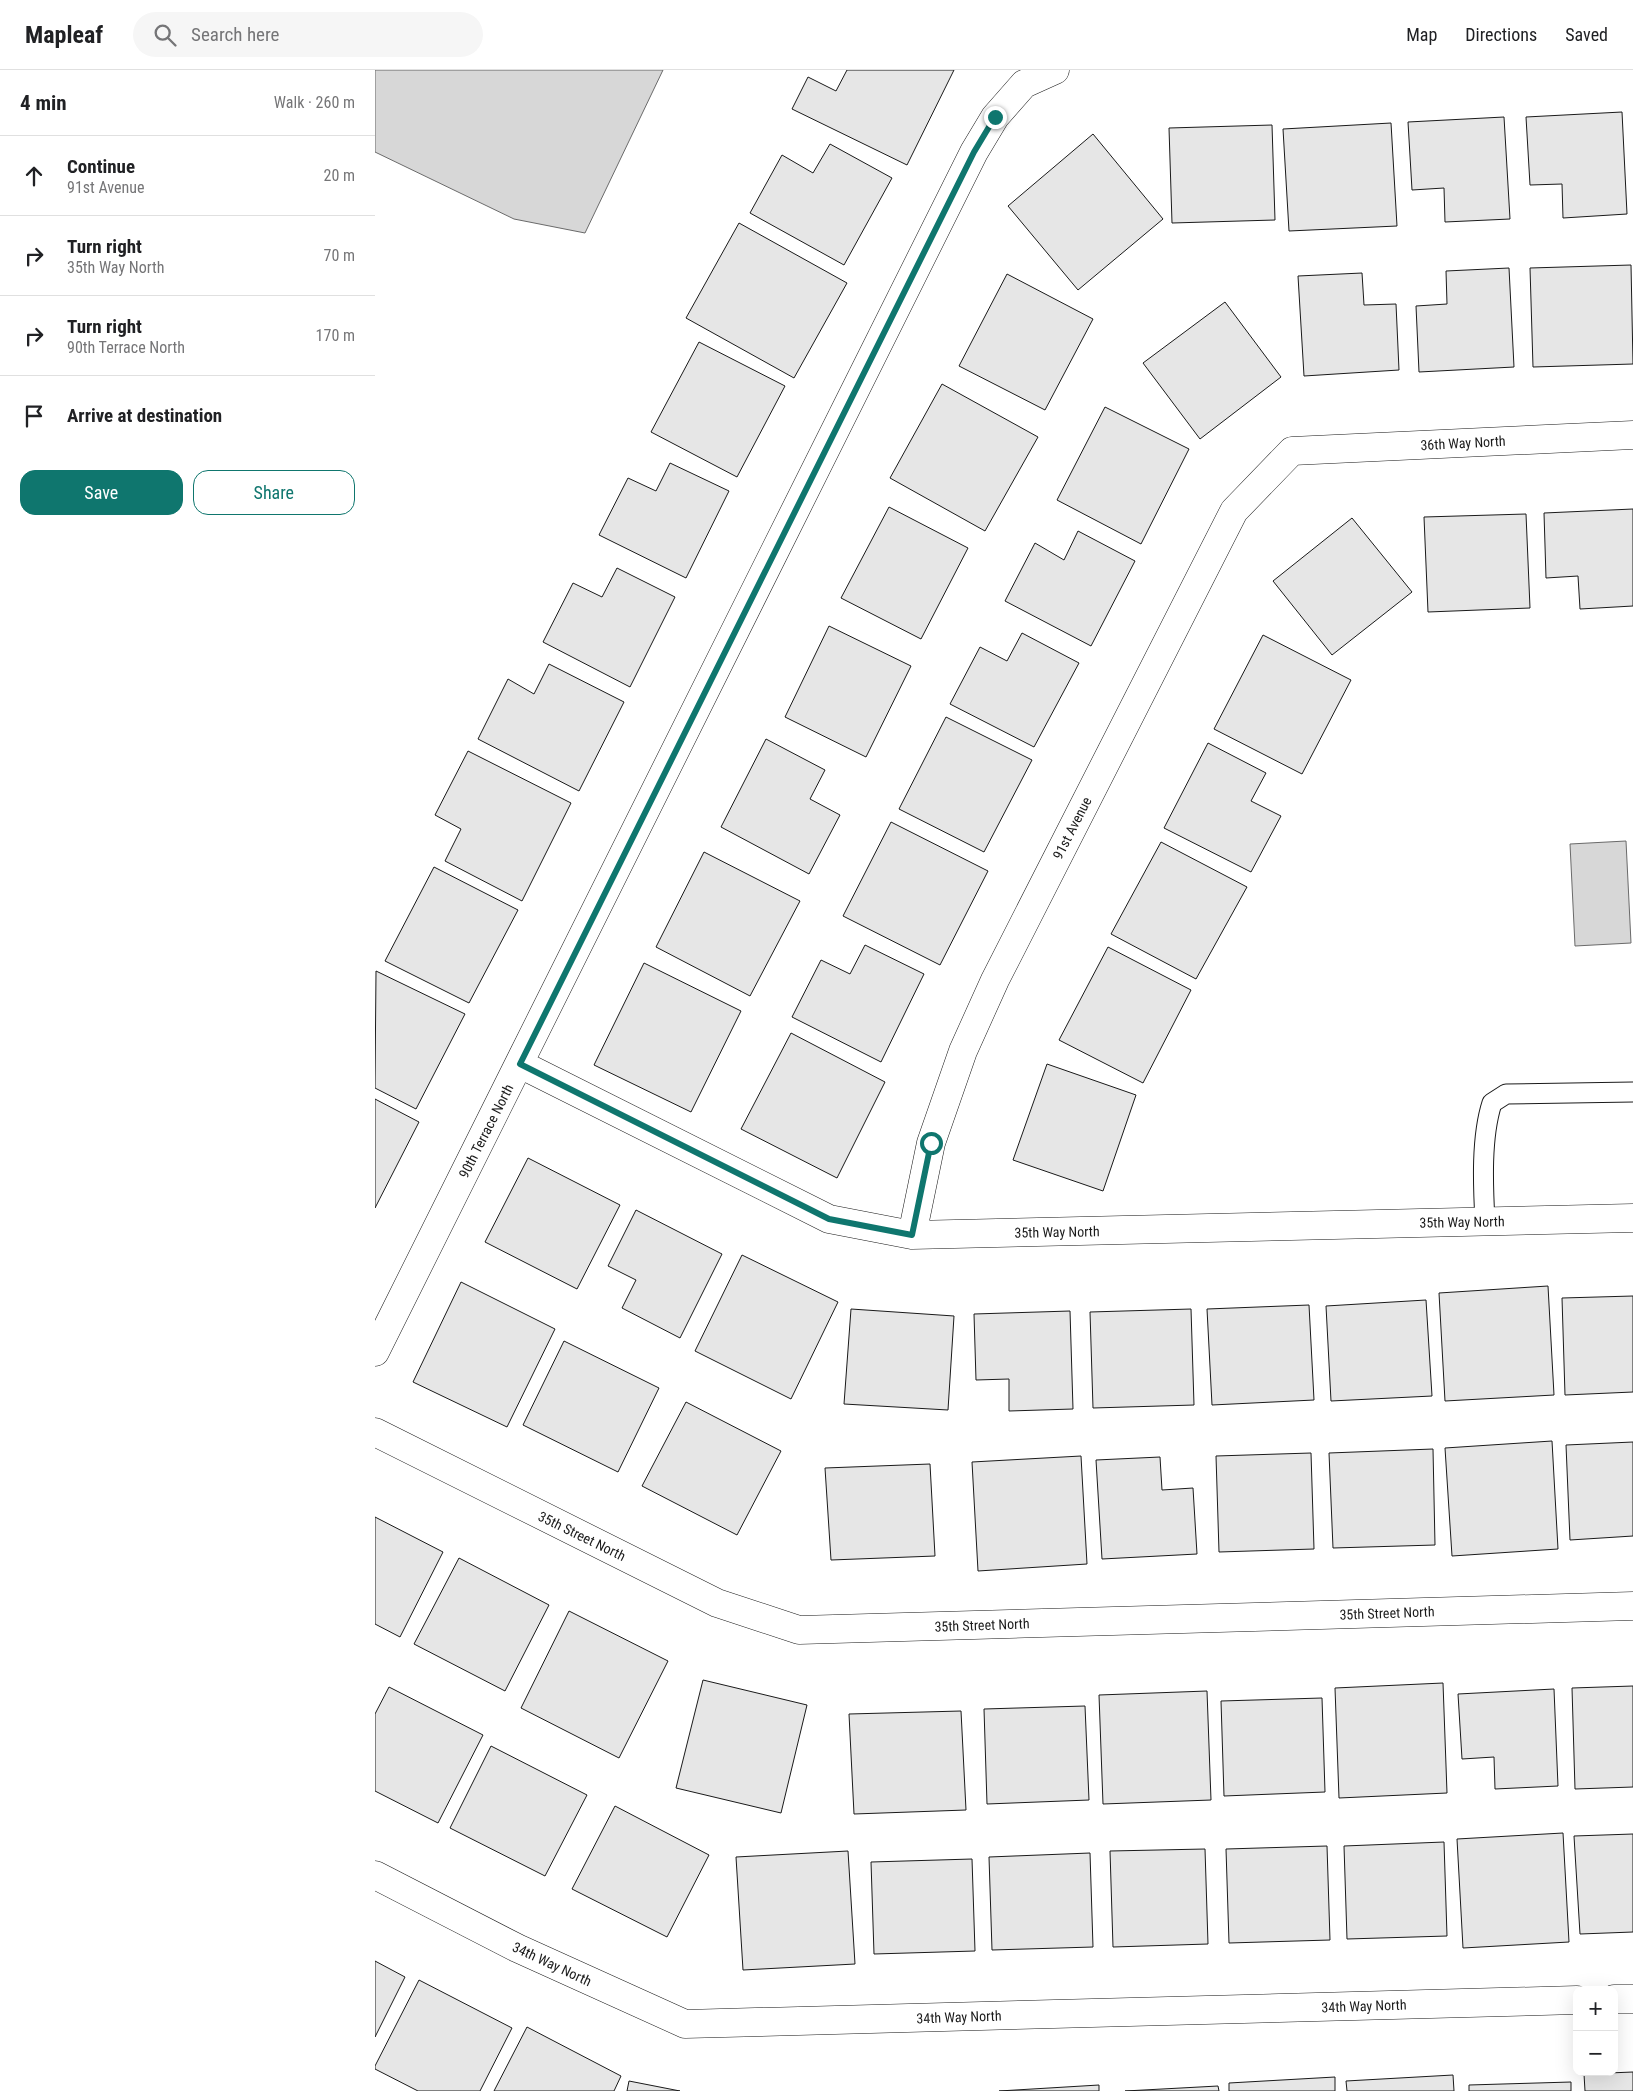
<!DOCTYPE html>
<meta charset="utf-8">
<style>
body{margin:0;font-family:"Roboto Condensed",sans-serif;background:#f6f6f6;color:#202124}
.controls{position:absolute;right:15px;bottom:15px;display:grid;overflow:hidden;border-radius:10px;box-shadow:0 5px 20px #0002}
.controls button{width:45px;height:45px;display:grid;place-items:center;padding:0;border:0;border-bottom:1px solid #e0e0e0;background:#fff;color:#202124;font:25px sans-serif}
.stop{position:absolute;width:15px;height:15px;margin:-11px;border:4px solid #0f766e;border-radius:50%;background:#fff}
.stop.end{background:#0f766e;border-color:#fff;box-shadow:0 1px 5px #0008}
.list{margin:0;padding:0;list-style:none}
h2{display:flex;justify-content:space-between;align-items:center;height:65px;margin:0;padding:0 20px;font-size:21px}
h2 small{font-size:16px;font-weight:400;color:#757577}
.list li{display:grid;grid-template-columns:32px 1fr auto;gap:15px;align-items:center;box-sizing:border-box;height:80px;padding:0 20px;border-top:1px solid #e0e0e0}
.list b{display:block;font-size:19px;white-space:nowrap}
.list p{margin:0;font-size:16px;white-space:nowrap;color:#757577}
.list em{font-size:16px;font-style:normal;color:#757577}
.actions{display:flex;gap:10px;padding:15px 20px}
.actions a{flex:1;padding:11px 0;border:1px solid #0f766e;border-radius:15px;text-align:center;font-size:18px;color:#0f766e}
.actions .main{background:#0f766e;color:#fff}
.icon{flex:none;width:28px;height:28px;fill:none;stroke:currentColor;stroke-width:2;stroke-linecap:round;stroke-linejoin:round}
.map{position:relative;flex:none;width:1258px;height:2021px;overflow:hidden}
header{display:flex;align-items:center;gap:30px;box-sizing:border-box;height:70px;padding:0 25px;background:#fff;border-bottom:1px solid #e0e0e0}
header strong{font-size:24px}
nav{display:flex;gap:28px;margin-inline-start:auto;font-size:18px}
.search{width:350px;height:45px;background:#f6f6f6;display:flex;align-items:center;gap:12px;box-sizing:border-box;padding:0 18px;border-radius:28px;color:#757577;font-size:19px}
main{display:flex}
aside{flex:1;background:#fff}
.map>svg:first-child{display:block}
</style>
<header>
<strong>Mapleaf</strong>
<div class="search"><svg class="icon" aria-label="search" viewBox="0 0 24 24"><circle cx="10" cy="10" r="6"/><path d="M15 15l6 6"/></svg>Search here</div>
<nav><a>Map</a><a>Directions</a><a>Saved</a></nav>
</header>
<main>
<aside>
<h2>4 min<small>Walk · 260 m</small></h2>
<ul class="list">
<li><svg class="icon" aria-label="ahead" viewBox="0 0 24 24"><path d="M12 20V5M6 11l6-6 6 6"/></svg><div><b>Continue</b><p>91st Avenue</p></div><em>20 m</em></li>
<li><svg class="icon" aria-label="right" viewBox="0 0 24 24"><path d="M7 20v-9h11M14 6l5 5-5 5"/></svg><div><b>Turn right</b><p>35th Way North</p></div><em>70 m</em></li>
<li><svg class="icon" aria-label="right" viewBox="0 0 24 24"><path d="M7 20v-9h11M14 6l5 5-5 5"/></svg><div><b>Turn right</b><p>90th Terrace North</p></div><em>170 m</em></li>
<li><svg class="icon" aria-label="arrive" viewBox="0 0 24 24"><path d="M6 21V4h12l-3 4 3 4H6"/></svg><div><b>Arrive at destination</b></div></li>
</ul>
<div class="actions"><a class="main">Save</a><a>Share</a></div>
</aside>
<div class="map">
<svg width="1258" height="2021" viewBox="0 0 1258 2021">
<rect width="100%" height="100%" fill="#fff"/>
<path fill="#d7d7d7" stroke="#6a6a6a" d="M0 0H288L210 163 139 149 0 82Z
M1251 771 1256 873 1200 876 1195 774Z"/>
<path fill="#e6e6e6" stroke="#1a1a1a" d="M472 0H579L532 95 417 39 433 7 461 21Z
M1247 42 1252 144 1188 148 1187 114 1155 115 1151 47Z
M1129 47 1135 149 1070 152 1069 118 1037 120 1033 52Z
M1016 53 1022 156 914 161 908 59Z
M897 55 900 150 797 153 794 58Z
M718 64 788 149 703 220 633 136Z
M455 74 517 108 469 195 375 143 407 85 438 103Z
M364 153 472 213 419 308 311 248Z
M1256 195 1258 294 1158 297 1155 198Z
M1134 198 1139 297 1044 302 1041 236 1072 234 1071 201Z
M987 203 989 235 1021 234 1024 300 929 306 923 206Z
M632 204 718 249 670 340 584 296Z
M850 232 906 307 825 369 768 293Z
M324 272 410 316 362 407 276 362Z
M567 314 663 367 610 461 515 408Z
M730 337 814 379 766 474 682 430Z
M295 393 354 421 311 508 224 465 253 408 281 421Z
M514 437 593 478 546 569 466 528Z
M1258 439V536L1205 539 1203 506 1171 508 1169 443Z
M1151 444 1155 538 1053 542 1049 447Z
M977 448 1037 522 957 585 898 511Z
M703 461 760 491 716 576 630 531 660 473 689 490Z
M242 498 300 527 255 617 168 572 198 513 227 527Z
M454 556 536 596 491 687 410 647Z
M647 563 704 593 659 677 575 634 605 577 632 591Z
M888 565 976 610 927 704 839 659Z
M174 594 249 632 204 721 103 669 133 609 159 624Z
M571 647 657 690 609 782 524 739Z
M391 669 450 700 435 729 465 745 434 804 346 757Z
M833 673 891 703 876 731 906 746 876 802 789 758Z
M93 681 196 733 147 831 70 791 86 759 60 745Z
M516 752 613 801 565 895 468 846Z
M786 772 872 817 821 909 736 864Z
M329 782 425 831 375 926 281 877Z
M59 797 143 840 94 933 10 891Z
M490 875 549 904 506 992 417 947 446 890 475 904Z
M733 877 816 920 768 1013 684 970Z
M269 893 366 941 316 1042 219 995Z
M1 901 90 944 41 1039 0 1018Z
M416 963 510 1012 462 1108 366 1059Z
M672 994 761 1025 728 1121 638 1090Z
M0 1029 44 1052 0 1138Z
M153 1088 245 1135 202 1219 110 1172Z
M261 1140 347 1184 305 1268 247 1238 261 1210 233 1196Z
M367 1185 463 1232 416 1329 320 1281Z
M86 1212 180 1259 132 1357 38 1312Z
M1173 1216 1179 1325 1070 1331 1064 1223Z
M1258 1226V1322L1190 1325 1187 1228Z
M1051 1230 1057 1326 956 1331 951 1236Z
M934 1235 939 1330 837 1335 832 1239Z
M476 1239 579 1246 573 1340 469 1334Z
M816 1239 819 1335 718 1338 715 1242Z
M695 1241 698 1339 634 1341V1309L601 1310 599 1244Z
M189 1271 284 1318 243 1402 148 1355Z
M311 1332 406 1381 362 1465 267 1416Z
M1177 1371 1183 1479 1077 1486 1070 1378Z
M1258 1372V1466L1195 1470 1191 1375Z
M1058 1379 1060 1475 958 1478 954 1383Z
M936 1383 939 1479 844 1482 841 1386Z
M706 1386 712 1494 603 1501 597 1392Z
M785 1387 787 1420 818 1418 822 1484 727 1489 721 1390Z
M555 1394 560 1486 456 1490 450 1398Z
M0 1447 68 1482 25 1567 0 1554Z
M84 1488 174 1535 130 1621 39 1574Z
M194 1541 293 1591 244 1688 146 1638Z
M328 1610 432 1635 406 1743 301 1718Z
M1068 1613 1072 1723 964 1728 960 1618Z
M1258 1616V1717L1200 1719 1197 1618Z
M14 1617 108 1665 63 1753 0 1721V1644Z
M1179 1619 1183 1716 1120 1719 1119 1687 1087 1689 1083 1624Z
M832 1621 836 1730 728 1734 724 1625Z
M947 1628 950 1722 849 1726 846 1631Z
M710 1636 714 1730 612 1734 609 1639Z
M586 1641 591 1740 479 1744 474 1644Z
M116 1676 212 1725 170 1806 75 1758Z
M240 1736 334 1785 292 1867 197 1819Z
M1188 1763 1194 1872 1088 1878 1082 1769Z
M1258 1764V1862L1205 1864 1199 1766Z
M1069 1772 1072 1866 972 1869 969 1776Z
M952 1776 955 1870 854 1873 851 1779Z
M830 1779 833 1874 738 1877 735 1781Z
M473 1781 480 1894 368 1900 361 1787Z
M715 1783 718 1877 617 1880 614 1787Z
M597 1789 600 1881 499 1884 496 1792Z
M0 1891 30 1907 0 1967Z
M44 1910 137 1958 105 2021H43L0 1999V1996Z
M152 1957 246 2006 239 2021H119Z
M1258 2002V2021H1210L1209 2004Z
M1078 2005 1079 2021H972L971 2011Z
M960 2007V2021H854V2013Z
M254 2011 305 2021H252Z
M1196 2012V2021H1094V2015Z
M724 2015V2021H624Z
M843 2016 844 2021H750Z"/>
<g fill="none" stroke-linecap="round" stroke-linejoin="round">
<g stroke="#1a1a1a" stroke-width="21">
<path id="lane" d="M1110 1151C1108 1115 1106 1067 1117 1033L1131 1024 1258 1022"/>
</g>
<g stroke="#1a1a1a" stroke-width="29">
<path id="street" d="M145 994 454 1149 537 1165 1258 1148
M537 1165 556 1073 588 981 620 910 859 441 917 381 1258 365
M0 1282 599 82 620 47 649 14 680 0
M0 1362 342 1533 424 1560 1258 1536
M0 1805 142 1878 310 1954 1202 1930
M1239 1929H1258"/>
</g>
<use href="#lane" stroke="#fff" stroke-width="19"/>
<use href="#street" stroke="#fff" stroke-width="28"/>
</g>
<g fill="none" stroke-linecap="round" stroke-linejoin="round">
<path stroke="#0f766e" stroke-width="6" d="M556 1073 537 1165 454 1149 145 994 599 82 620 47"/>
</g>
<g text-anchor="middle" stroke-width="4" stroke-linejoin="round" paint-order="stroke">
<g font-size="14" fill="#1a1a1a" stroke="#fff">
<text transform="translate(1088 373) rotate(-3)" y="5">36th Way North</text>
<text transform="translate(697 758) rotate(-63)" y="5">91st Avenue</text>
<text transform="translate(111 1061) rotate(-63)" y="5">90th Terrace North</text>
<text transform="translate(1087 1152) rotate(-1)" y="5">35th Way North</text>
<text transform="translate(682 1162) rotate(-1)" y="5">35th Way North</text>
<text transform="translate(207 1466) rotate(26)" y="5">35th Street North</text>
<text transform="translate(1012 1543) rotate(-2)" y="5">35th Street North</text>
<text transform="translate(607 1555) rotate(-2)" y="5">35th Street North</text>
<text transform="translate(177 1894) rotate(25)" y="5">34th Way North</text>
<text transform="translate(989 1936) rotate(-2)" y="5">34th Way North</text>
<text transform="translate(584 1947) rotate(-2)" y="5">34th Way North</text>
</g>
</g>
</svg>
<div class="controls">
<button>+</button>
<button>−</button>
</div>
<div class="stop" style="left:556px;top:1073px"></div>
<div class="stop end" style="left:620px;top:47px"></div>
</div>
</main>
